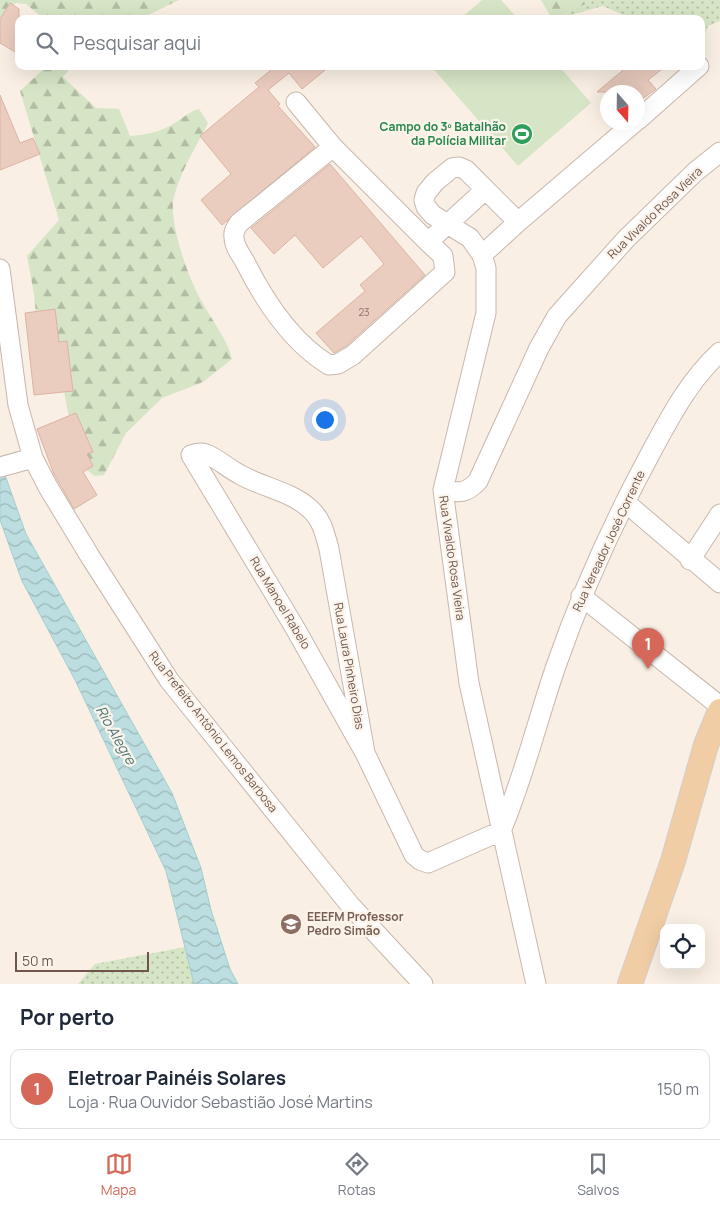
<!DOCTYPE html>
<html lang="pt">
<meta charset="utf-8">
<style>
body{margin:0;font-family:Manrope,sans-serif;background:#f6f6f7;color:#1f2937}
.controls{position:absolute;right:15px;bottom:15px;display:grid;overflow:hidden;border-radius:10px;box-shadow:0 5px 20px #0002}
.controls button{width:45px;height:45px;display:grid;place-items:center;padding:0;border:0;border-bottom:1px solid #e0e1e3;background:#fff;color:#1f2937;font:25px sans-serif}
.compass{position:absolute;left:600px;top:85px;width:45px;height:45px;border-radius:50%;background:#fff;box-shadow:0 5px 20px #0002;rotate:160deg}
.scale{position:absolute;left:15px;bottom:12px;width:134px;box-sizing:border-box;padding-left:5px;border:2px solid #6e564d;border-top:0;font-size:14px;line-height:18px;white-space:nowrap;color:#6e564d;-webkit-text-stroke:4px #fcf4ea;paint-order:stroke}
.you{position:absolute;left:324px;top:419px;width:18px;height:18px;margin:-12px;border:4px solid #fff;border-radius:50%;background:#1a73e8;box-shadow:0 0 0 8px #1a73e833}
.badge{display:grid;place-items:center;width:32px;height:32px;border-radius:50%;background:#d56858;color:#fff;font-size:16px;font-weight:700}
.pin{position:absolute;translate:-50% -41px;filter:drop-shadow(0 1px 2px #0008)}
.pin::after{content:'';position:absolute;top:26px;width:18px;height:15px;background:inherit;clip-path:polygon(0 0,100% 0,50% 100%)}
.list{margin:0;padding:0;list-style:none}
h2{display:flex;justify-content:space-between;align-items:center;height:65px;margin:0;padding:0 20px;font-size:21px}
h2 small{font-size:16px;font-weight:400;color:#747a83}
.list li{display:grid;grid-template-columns:32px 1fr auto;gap:15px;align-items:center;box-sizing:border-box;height:80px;margin:0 10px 10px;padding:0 10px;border:1px solid #e0e1e3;border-radius:10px}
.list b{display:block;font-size:19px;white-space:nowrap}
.list p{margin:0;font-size:16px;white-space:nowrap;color:#747a83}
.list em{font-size:16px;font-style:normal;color:#747a83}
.icon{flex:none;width:28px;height:28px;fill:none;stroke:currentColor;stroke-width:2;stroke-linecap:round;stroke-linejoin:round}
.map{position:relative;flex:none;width:720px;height:984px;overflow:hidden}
.search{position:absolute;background:#fff;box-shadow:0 5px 20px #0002;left:15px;right:15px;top:15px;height:55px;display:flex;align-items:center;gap:12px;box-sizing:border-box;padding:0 18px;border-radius:10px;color:#747a83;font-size:19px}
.sheet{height:155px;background:#fff}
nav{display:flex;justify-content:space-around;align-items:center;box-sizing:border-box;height:70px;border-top:1px solid #e0e1e3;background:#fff;font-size:14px;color:#747a83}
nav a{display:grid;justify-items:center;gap:2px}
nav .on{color:#d56858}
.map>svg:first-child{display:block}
</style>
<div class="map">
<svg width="720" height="984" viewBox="0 0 720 984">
<defs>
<pattern id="grass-dots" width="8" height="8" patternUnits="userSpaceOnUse" patternTransform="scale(1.25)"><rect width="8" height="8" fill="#d5e5c5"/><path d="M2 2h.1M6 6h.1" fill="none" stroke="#b1bca2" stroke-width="1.8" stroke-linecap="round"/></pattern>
<pattern id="forest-firs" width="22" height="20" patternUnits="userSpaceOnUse" patternTransform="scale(1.25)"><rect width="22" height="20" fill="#d5e5c5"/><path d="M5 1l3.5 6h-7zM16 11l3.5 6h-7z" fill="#b1bca2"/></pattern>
<pattern id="water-waves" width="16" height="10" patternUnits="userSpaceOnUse" patternTransform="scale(1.25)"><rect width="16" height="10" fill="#bcdee0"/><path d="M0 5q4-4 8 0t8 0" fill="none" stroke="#9db7b8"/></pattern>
</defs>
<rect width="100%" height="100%" fill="#f9efe4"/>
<path fill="url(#grass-dots)" d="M593 0H720V21L708 26 701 44V19H632L603 6 557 19Z
M185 947 195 984H78L95 964Z"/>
<path fill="url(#forest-firs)" d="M0 0H179L140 19H44L26 4 16 3 0 18Z
M541 0H593L557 19H552Z
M47 66H72L63 77 96 108 119 109 130 136C147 135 160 132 175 123 184 117 189 112 199 109L208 123C197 145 176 179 173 203 171 229 189 280 202 302 211 319 229 342 232 359L203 382 162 398 126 433 104 475 95 476 87 470 72 435 64 391 37 326 34 294 27 256 59 220 20 91Z"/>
<path fill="#d5e5c5" d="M482 0H501L518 19H460Z
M431 66H559L591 103 518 166Z"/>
<path fill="url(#water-waves)" stroke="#a3ced0" d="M0 461 26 534 172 793 201 868 211 910 230 969 238 984H194L166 871 75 680 22 581 0 520Z"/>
<path fill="#ebcdbf" stroke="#dcb3a2" d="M10 3 19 9V54L0 43V19Z
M276 66H330L302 89 289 73 268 90 280 104 278 106 315 147 222 225 201 200 231 174 200 136 259 87 255 83Z
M628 66H666L648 80 656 89 638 102V92H597Z
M0 95 20 143 33 138 40 154 0 170Z
M330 164 425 275 346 346 334 353 316 333 365 291 360 285 384 264 361 236 323 268 295 235 274 254 251 228Z
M55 309 59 342 67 341 73 391 34 395 25 313Z
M76 413 93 452 87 454 93 466 83 472 97 495 74 509 54 474 37 429Z"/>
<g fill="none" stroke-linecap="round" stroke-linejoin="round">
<g stroke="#c8b7ac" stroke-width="21">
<path id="minor" d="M296 102 333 147 428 242 485 190
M638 120 699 66
M333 147 239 223C236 228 233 231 234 237 234 246 241 255 245 262 264 300 291 342 329 365L338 364 353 355 445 272 443 256 428 242
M482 255 518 222
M0 269 18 405 33 458
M0 467 33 458 48 487 91 558 169 680 350 905 423 984
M443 490C459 493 466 494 478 481L539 348 557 316 626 239 695 172 720 152
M625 502 720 583
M690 560 720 514
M581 596 720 706
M365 753 295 628 191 455C196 453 200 452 206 454 217 458 228 468 239 474 261 487 290 491 309 508 322 519 325 534 329 549L365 753 414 855 420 860 428 863 501 831C524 777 537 721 556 666 581 594 612 525 648 458 668 421 688 381 720 352
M536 984 469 683 443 490 486 313V268L482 255 470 238 433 215 426 207 424 200 426 193 435 182 452 168 459 167 466 170 518 222 635 122"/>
</g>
<g stroke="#d4ccca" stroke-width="26">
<path id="major" d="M630 984 673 861 706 745 720 711"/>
</g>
<use href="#minor" stroke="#fff" stroke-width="19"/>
<use href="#major" stroke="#f0cda4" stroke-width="24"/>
</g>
<defs>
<g id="stadium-disc" transform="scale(1.125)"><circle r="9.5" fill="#2e9e5b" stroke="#fcf4ea"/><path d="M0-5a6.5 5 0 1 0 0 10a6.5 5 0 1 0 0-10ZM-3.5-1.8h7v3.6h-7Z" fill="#fff"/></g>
<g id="school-disc" transform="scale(1.125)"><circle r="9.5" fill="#8d6e63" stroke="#fcf4ea"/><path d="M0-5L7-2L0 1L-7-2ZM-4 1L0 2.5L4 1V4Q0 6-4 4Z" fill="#fff"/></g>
</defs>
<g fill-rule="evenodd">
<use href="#stadium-disc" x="522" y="134"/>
<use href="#school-disc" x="291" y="924"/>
</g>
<g text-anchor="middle" stroke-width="4.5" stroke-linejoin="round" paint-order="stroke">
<g font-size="10" fill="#8d746a">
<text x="364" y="316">23</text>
</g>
<g font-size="12" font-weight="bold" fill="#27864d" stroke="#fcf4ea" text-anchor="end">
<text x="506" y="131">Campo do 3º Batalhão<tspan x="506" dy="14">da Polícia Militar</tspan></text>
</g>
<g font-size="12" fill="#6e564d" stroke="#fcf4ea">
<text transform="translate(655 213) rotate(-44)" y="4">Rua Vivaldo Rosa Vieira</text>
<text transform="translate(609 541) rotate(-65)" y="4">Rua Vereador José Corrente</text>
<text transform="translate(452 558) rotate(82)" y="4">Rua Vivaldo Rosa Vieira</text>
<text transform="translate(280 603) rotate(59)" y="4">Rua Manoel Rabelo</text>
<text transform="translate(349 666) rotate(80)" y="4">Rua Laura Pinheiro Dias</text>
<text transform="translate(213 732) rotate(52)" y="4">Rua Prefeito Antônio Lemos Barbosa</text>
</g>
<g font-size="12" font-weight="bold" fill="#785e54" stroke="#fcf4ea" text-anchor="start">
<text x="307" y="921">EEEFM Professor<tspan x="307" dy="14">Pedro Simão</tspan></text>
</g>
<g font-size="14" font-style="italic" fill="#477579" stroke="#fcf4ea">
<text transform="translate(116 735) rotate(60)" y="5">Rio Alegre</text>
</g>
</g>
</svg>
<div class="controls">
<button><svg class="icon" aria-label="locate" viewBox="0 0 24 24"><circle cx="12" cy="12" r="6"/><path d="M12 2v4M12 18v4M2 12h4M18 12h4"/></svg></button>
</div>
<svg class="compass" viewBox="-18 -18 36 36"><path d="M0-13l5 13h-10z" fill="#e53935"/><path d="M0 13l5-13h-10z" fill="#747a83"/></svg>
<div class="scale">50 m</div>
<div class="you"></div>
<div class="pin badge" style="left:648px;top:669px">1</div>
<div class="search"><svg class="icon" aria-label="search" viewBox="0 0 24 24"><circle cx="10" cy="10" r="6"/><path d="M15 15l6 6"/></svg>Pesquisar aqui</div>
</div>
<section class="sheet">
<h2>Por perto<small></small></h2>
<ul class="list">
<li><span class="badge">1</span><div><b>Eletroar Painéis Solares</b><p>Loja · Rua Ouvidor Sebastião José Martins</p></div><em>150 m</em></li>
</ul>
</section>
<nav>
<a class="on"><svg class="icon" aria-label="map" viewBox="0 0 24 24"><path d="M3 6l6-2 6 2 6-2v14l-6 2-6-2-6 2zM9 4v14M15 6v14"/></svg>Mapa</a>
<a><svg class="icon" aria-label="directions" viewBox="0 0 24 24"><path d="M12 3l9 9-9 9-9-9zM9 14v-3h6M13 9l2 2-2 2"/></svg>Rotas</a>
<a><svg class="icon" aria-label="saved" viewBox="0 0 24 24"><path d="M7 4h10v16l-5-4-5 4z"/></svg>Salvos</a>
</nav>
